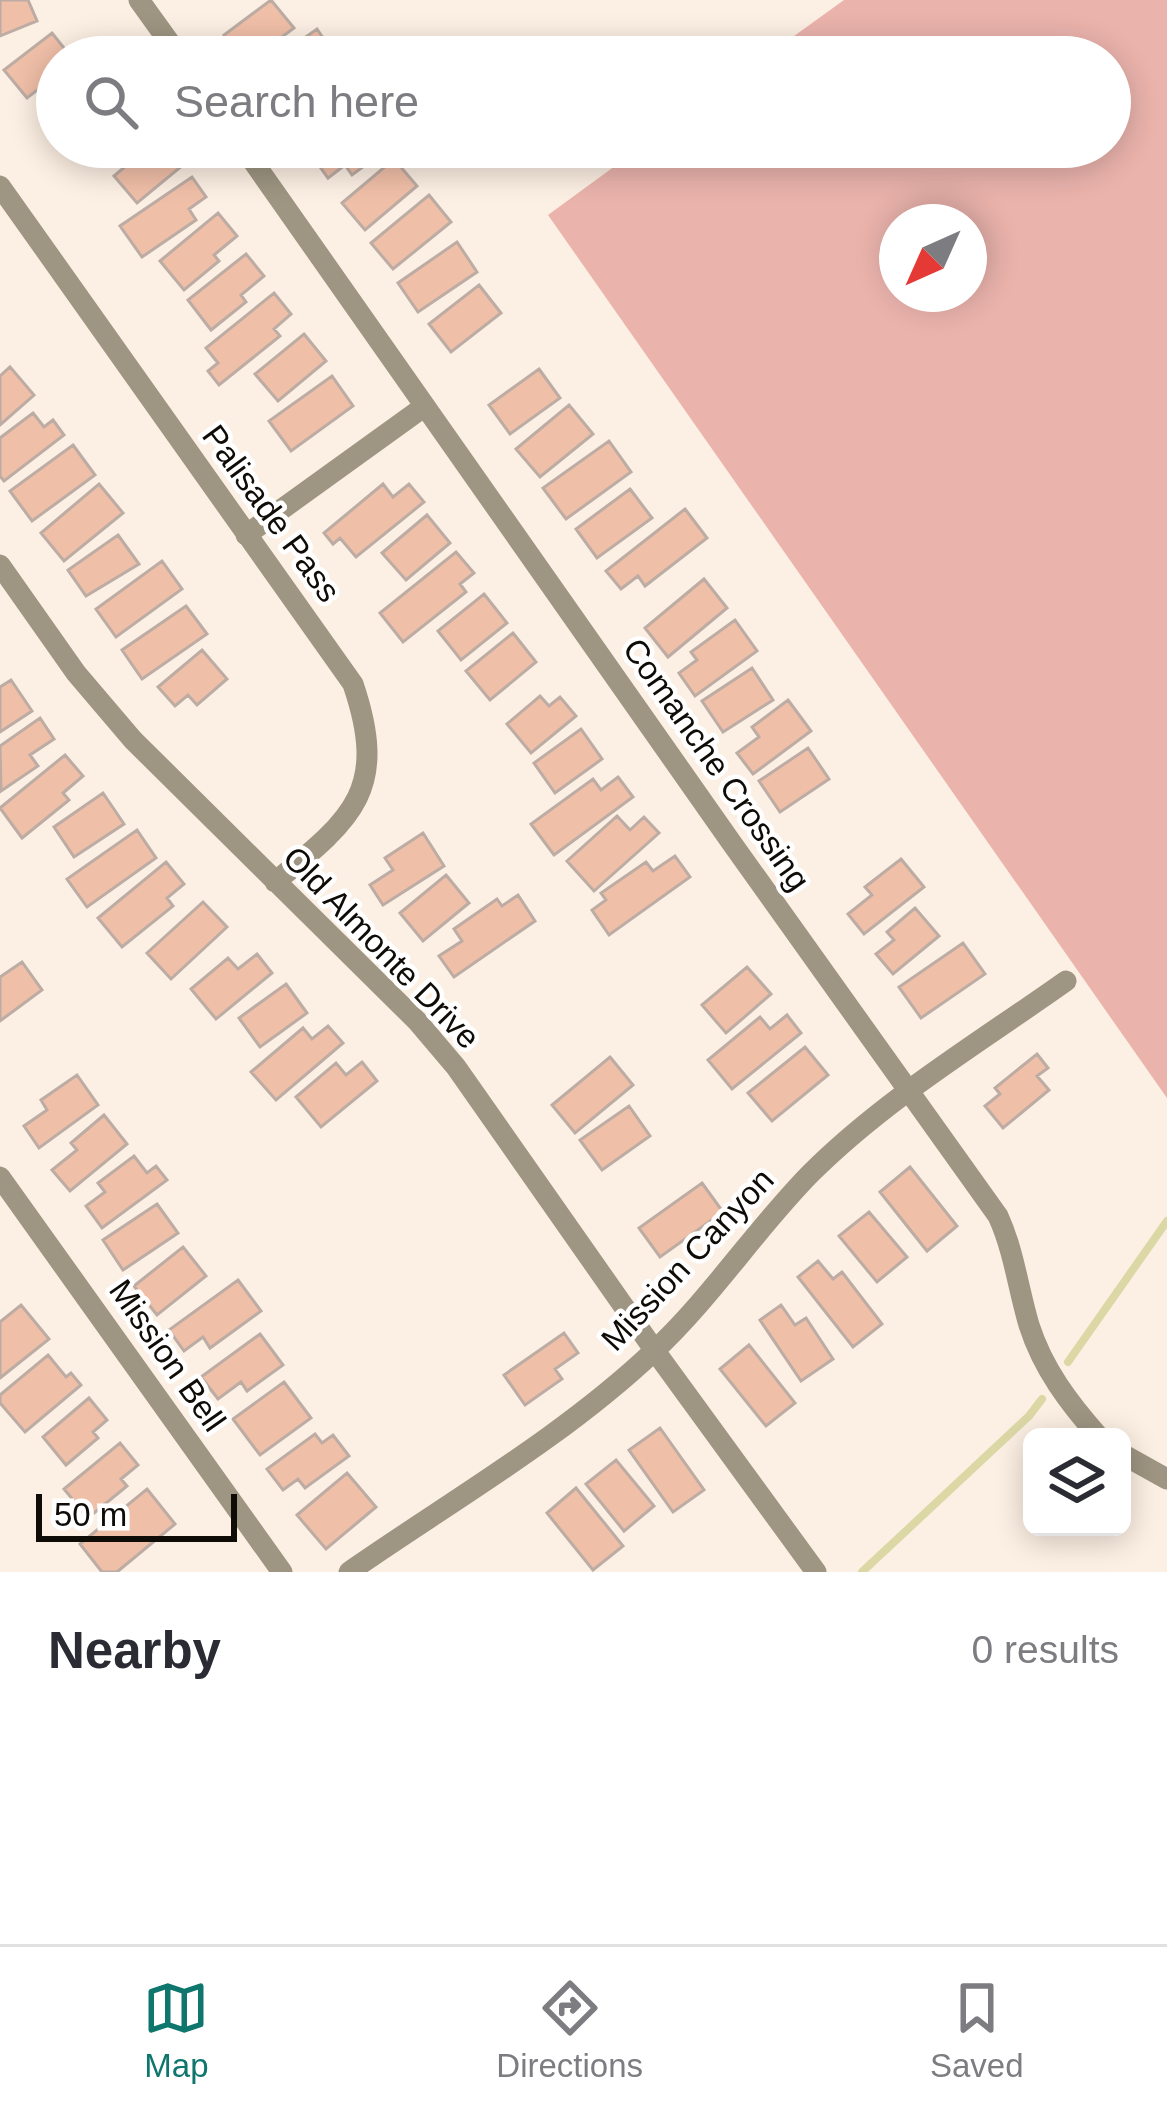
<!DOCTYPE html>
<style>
body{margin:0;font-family:Arial,sans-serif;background:#f7f7f7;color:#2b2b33}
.controls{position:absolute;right:36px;bottom:36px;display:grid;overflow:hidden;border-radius:18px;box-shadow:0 6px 30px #0003}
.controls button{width:108px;height:108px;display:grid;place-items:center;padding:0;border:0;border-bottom:3px solid #e1e1e2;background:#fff;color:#2b2b33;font:60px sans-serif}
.compass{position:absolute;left:879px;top:204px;width:108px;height:108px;border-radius:50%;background:#fff;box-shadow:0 6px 30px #0003;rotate:225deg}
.scale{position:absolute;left:36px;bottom:30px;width:201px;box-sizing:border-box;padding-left:12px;border:6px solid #0f0b07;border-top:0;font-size:33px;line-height:42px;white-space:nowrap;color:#0f0b07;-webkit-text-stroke:9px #fff;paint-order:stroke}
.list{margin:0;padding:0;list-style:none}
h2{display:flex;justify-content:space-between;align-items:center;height:156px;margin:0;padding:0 48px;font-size:51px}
h2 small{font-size:39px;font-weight:400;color:#7c7c81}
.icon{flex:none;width:66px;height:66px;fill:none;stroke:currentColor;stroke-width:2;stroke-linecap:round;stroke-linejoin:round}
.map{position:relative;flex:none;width:1167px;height:1572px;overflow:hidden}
.search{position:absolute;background:#fff;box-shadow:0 6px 30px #0003;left:36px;right:36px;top:36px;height:132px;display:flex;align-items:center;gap:30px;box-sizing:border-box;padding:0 42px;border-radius:66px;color:#7c7c81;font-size:45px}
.sheet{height:372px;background:#fff}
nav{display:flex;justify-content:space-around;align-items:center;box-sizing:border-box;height:168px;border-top:3px solid #e1e1e2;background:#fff;font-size:33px;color:#7c7c81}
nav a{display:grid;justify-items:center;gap:6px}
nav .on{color:#0f766e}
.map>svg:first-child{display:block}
</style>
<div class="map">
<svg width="1167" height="1572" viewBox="0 0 1167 1572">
<rect width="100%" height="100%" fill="#fcefe3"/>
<path fill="#eab3ac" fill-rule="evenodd" d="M844 0H1167V1098L548 215 641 147H1110V57H765ZM897 222H969V294H897Z"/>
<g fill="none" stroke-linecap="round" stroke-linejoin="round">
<path stroke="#dcd8a6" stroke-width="8" d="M1068 1362 1167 1221
M862 1572 1029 1416 1042 1399"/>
</g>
<path fill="#f0bfa8" stroke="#bcaca4" stroke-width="3" d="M0 0H28L37 21 0 36Z
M271 0 294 28 255 57H240L224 35Z
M317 29 336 57H277Z
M52 33 68 53 57 57 51 66 57 75 27 98 4 70Z
M89 147H128L103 166Z
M148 147H168L183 165 137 203 114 176Z
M326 147H390L352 175 345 165 328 178 313 157Z
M394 159 417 186 365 230 342 203Z
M192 177 206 197 189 209 196 220 142 257 120 226Z
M429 195 451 222 393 269 371 243Z
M218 213 237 236 214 255 219 261 184 290 160 261Z
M457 242 477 272 418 312 398 283Z
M246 254 264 276 241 295 246 302 211 330 188 300Z
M479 285 501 313 451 352 429 324Z
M274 293 291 314 274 329 280 336 219 385 208 371 218 363 206 348Z
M304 334 326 361 278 401 255 374Z
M10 367 34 395 0 425V376Z
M539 369 560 398 510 434 489 405Z
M332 376 353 406 291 451 269 421Z
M569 405 593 434 540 477 516 449Z
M33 413 44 427 53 420 64 435 4 481 0 476V438Z
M609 441 631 472 566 519 543 488Z
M73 445 95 475 32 521 10 491Z
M99 484 123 513 64 561 41 533Z
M383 484 393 497 409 484 424 502 356 557 340 538 333 544 324 533Z
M630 489 652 518 597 558 576 529Z
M685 509 707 538 645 586 638 576 621 589 606 571Z
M427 515 450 543 406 580 382 553Z
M118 535 139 564 86 596 68 570Z
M456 552 474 573 460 584 466 592 403 642 380 613Z
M162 561 182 589 116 637 96 609Z
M704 579 727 608 668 657 645 628Z
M484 594 507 623 461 660 438 631Z
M186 606 207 634 142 679 122 650Z
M735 620 757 651 695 696 679 673 697 660 691 652Z
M513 633 536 662 490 700 466 671Z
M202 650 227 679 197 705 188 695 175 706 158 687Z
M752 668 773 700 723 732 702 701Z
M11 680 32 711 0 732V687Z
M540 696 549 706 560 697 576 716 531 753 507 724Z
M788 700 811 731 753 774 737 753 759 737 752 727Z
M40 718 54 739 30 755 38 766 1 791 0 746Z
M581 729 602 759 555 793 534 763Z
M808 748 829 779 780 812 759 781Z
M65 755 83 776 63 793 69 800 22 838 0 808Z
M618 777 633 797 554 855 531 824 593 779 601 790Z
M103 793 124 824 74 857 54 827Z
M617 816 630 830 644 817 659 833 594 891 567 861Z
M137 830 156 858 87 907 67 879Z
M423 833 444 866 383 905 370 885 393 870 385 858Z
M675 856 690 877 609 935 592 910 606 900 601 893 646 862 653 871Z
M901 859 924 887 864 934 848 914 872 895 865 887Z
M166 862 184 884 167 898 173 906 122 947 98 918Z
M446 875 469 903 423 941 400 913Z
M518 895 535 921 454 977 439 956 462 941 454 929 497 899 502 906Z
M203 902 227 927 171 979 147 953Z
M915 908 939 936 893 974 876 954 894 940 887 932Z
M963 943 985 974 921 1018 899 987Z
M257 954 272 973 216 1019 191 989 228 958 238 969Z
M22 962 42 990 0 1021V977Z
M747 967 771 994 726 1033 702 1005Z
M286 984 307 1013 260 1047 239 1018Z
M787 1015 801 1033 732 1089 708 1060 760 1017 770 1029Z
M328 1026 343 1043 276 1100 251 1072 303 1028 312 1039Z
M805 1047 828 1075 772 1121 748 1093Z
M1037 1054 1048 1068 1037 1076 1049 1090 1003 1128 985 1106 1000 1094 995 1088Z
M610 1057 633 1085 575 1133 552 1105Z
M362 1062 377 1081 321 1127 296 1097 336 1063 346 1075Z
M77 1075 98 1105 39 1148 24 1126 47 1110 41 1100Z
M629 1106 650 1136 602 1170 580 1140Z
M104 1115 127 1144 70 1191 52 1170 77 1150 71 1143Z
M134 1156 147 1173 156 1166 167 1180 102 1228 86 1206 105 1192 98 1183Z
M910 1167 957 1226 927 1251 880 1192Z
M702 1183 723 1212 660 1257 639 1228Z
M157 1204 178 1233 123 1270 103 1240Z
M869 1212 907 1257 877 1282 839 1236Z
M183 1247 206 1276 157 1315 134 1286Z
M818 1261 833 1279 842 1272 882 1324 853 1347 798 1277Z
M238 1280 261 1311 210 1348 203 1337 184 1351 169 1330Z
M21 1305 49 1339 0 1378V1322Z
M781 1305 795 1325 806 1318 833 1359 801 1381 760 1320Z
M564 1333 578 1353 555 1369 562 1379 525 1405 504 1375Z
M260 1334 283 1365 247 1391 241 1382 218 1399 201 1377Z
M749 1345 795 1403 766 1426 720 1369Z
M48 1355 66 1377 71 1373 81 1385 25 1432 0 1403V1395Z
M284 1382 311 1418 260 1455 233 1419Z
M89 1398 107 1420 93 1432 98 1438 66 1465 43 1437Z
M660 1428 704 1490 673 1512 629 1450Z
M315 1434 322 1443 333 1435 349 1456 305 1488 298 1479 283 1490 267 1469Z
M120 1443 138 1465 121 1479 127 1486 88 1518 64 1489Z
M616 1460 654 1506 624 1531 586 1484Z
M347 1473 376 1507 326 1549 297 1515Z
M576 1488 623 1546 593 1570 547 1513Z
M147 1489 175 1524 117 1572H102L80 1544Z"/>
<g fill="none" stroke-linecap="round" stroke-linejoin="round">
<path stroke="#9e9582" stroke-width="21" d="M139 0 180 57
M243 147 731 842 998 1216C1014 1251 1018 1288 1029 1325 1043 1369 1069 1403 1099 1437
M0 186 353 684C389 790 353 818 275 882
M246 535 425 406
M0 565 76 673 133 740 417 1021 456 1067 655 1351 816 1572
M0 1177 282 1572
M1122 1454 1167 1479
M349 1572C451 1501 563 1437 653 1352 711 1298 755 1230 810 1174 885 1099 980 1042 1066 981"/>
</g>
<g text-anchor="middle" stroke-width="9" stroke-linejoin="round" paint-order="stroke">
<g font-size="33" fill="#0f0b07" stroke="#fff">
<text transform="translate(272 513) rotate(54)" y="12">Palisade Pass</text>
<text transform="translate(717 764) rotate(55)" y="12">Comanche Crossing</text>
<text transform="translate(382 947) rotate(46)" y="12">Old Almonte Drive</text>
<text transform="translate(687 1259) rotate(-47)" y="12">Mission Canyon</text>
<text transform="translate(168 1355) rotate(55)" y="12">Mission Bell</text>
</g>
</g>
</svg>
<div class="controls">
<button><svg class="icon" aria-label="layers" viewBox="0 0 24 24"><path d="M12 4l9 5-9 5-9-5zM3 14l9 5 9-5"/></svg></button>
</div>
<svg class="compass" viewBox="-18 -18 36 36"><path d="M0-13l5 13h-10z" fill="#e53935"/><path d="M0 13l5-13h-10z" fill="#7c7c81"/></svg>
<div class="scale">50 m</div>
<div class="search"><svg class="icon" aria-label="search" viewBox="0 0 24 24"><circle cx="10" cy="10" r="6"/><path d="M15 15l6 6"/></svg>Search here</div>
</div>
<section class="sheet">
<h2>Nearby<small>0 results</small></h2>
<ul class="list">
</ul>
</section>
<nav>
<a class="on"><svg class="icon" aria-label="map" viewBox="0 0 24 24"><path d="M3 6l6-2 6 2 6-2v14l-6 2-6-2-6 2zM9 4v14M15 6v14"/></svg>Map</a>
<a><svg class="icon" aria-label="directions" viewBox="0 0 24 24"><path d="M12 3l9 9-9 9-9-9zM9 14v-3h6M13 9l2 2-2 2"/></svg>Directions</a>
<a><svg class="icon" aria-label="saved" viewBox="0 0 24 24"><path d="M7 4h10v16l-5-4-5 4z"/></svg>Saved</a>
</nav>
